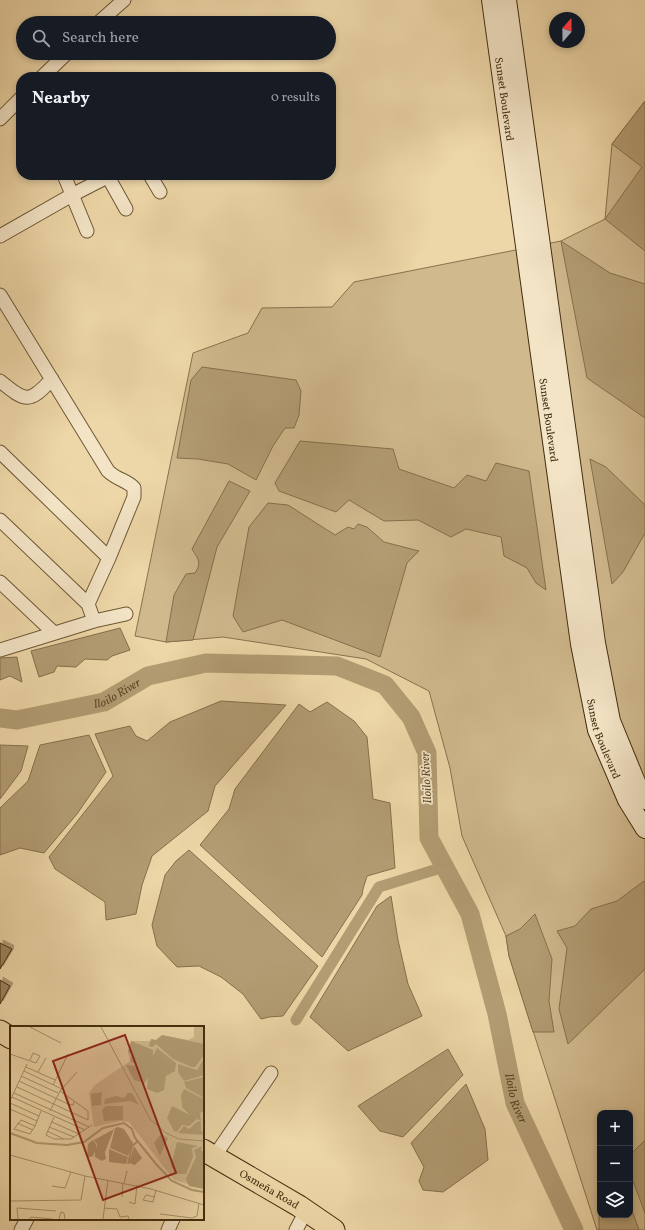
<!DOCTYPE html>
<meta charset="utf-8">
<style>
body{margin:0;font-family:Vollkorn,serif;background:#242831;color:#f1f3f6}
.controls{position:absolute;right:12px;bottom:12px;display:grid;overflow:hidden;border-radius:8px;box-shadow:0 2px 6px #0003}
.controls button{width:36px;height:36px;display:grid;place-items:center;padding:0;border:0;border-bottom:1px solid #363941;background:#171b24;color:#f1f3f6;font:20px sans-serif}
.compass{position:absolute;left:549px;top:12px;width:36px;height:36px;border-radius:50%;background:#171b24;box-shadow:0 2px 6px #0003;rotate:20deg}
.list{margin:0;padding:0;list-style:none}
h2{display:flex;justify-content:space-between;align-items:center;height:52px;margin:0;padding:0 16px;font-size:17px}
h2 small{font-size:13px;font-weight:400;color:#9ea1a6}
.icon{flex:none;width:22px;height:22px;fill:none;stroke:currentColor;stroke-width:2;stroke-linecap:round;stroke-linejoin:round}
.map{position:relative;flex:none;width:645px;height:1230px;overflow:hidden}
.search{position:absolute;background:#171b24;box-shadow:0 2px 6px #0003;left:16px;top:16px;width:320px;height:44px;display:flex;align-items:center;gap:10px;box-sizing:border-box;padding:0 14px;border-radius:22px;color:#9ea1a6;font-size:15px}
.panel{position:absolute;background:#171b24;box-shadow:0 2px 6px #0003;left:16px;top:72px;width:320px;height:108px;border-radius:16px}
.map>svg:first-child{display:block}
</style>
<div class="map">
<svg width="645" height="1230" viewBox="0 0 645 1230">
<defs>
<filter id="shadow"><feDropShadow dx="3" dy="-3" stdDeviation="0" flood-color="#0004"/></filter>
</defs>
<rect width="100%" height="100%" fill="#edd6a7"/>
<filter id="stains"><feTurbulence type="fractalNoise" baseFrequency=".005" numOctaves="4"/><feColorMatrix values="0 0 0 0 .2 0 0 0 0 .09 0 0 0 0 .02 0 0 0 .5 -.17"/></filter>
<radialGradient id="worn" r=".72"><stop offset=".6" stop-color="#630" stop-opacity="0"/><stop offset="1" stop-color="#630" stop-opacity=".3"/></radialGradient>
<path fill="#d0b98d" stroke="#89724e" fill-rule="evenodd" d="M645 101V1230H597L509 956 506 936 462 836 450 768 429 691 366 659 223 637 166 642 135 636 193 353 248 333 262 308 332 307 354 282 561 241 605 219 612 144ZM600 1113H630V1215H600Z"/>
<path fill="#b39c73" stroke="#866f4b" d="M645 101V251L605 219 642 167 612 144Z
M561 241 610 273 645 284V418L587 378Z
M202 367 296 380 301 391 299 415 294 428H285L273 446 256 480 228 464 198 459 177 458 191 380Z
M300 441 393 449 399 469 454 488 467 475 486 481 496 463 529 471 546 590 536 583 527 568 504 556 501 537 466 529 451 537 418 520 384 521 349 500 336 512 279 491 275 483Z
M590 459 606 467 645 505V533L623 572 612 584Z
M229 481 250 491 217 547 193 640 166 642 174 595 186 574 195 573C202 562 198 559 192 549Z
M268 503 288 505 335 535 348 527 354 529 358 524 367 527 384 542 419 551 407 563 380 657 282 620 243 632 233 616 249 527Z
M120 628 130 650 112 656 107 660 85 659 76 667 57 666 54 672 39 677 31 651Z
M17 657 22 682 10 676 0 680V658Z
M221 701 286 705 215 786 208 811 152 856 142 885 136 914 106 920 105 902 55 869 49 857 113 776 95 734 130 726 136 736 147 741 170 722Z
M327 702 354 721 367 737 373 799 390 803 395 868 367 876 363 889 362 895 322 957 200 845 229 809 235 789 299 704 310 712Z
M89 735 106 772 77 814 44 853 20 848 0 855V808L28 781 40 745Z
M0 745 28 746 21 771 0 799Z
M189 850 318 966 283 1016 269 1017 261 1019 243 994 221 977 199 966 177 967 157 946 152 925 165 875 176 861Z
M644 881 645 883V969L568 1044 559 1009 567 948 557 931 575 926 591 909 617 901Z
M391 896 398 940 408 984 422 1016 348 1051 310 1017 377 906Z
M535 914 552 959 549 1001 554 1032H533L509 956 506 936 520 929Z
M448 1049 463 1075 403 1137 380 1131 358 1106Z
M466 1084 485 1129 488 1160 443 1192 423 1190 419 1181 424 1167 411 1143Z
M645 1140V1213L630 1173V1155Z
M630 1205 639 1230H599V1216L600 1213V1215H630Z"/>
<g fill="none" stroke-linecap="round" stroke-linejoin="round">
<path stroke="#b39c73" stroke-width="11" d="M296 1020 379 887 444 867"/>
<path stroke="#b39c73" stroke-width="19" id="s1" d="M0 718 17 720 104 702 148 676 206 663 337 666 385 685 411 717 427 753 429 838 470 914 497 1014 515 1103 574 1230"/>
</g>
<path fill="#9b845e" stroke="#422c0e" filter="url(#shadow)" d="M0 943 12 949 0 969Z
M0 980 10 986 0 1004Z"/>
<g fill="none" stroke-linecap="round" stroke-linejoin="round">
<g stroke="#6d5634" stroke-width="15">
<path id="minor" d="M98 23 124 0
M42 77 67 53
M0 119 21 98
M64 175 87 231
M107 175 126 209
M150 175 160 192
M0 236 72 195 111 175
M0 295 108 471C117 480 127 480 134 488V497L109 558 88 604
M0 381C26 402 29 404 52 379
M0 452 109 558
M0 520 88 604 94 621
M0 582 54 633
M0 650 94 621 126 614
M214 1157 271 1073
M21 1230 27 1219
M168 1230 173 1219
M296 1230 306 1211"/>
</g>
<g stroke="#422c0e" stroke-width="20">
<g id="secondary">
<path id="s2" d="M491 0 580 644 597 730 627 800 645 829"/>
<path d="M507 0 596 643 611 721 641 794 645 800"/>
</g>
</g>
<g stroke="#422c0e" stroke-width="23">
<g id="primary">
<path d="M0 1031 11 1038"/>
<path id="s3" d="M203 1150 299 1206 334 1230"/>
</g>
</g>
<use href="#minor" stroke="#f3e4c6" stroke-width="13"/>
<use href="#secondary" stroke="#f3e4c6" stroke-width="18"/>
<use href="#primary" stroke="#edd6a7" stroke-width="21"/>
</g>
<g text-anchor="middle" stroke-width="3.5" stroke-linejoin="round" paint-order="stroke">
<g font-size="11" fill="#422c0e" stroke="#f3e4c6">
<text dy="4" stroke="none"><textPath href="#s2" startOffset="100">Sunset Boulevard</textPath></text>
<text dy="4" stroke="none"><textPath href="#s2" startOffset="424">Sunset Boulevard</textPath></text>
<text dy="4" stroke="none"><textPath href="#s2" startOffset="748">Sunset Boulevard</textPath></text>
<text dy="4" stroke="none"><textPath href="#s3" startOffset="77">Osmeña Road</textPath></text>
</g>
<g font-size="12" font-style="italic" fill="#5e4827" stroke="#f3e4c6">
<text dy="4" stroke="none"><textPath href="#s1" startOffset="121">Iloilo River</textPath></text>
<text transform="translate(426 778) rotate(-93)" y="4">Iloilo River</text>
<text dy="4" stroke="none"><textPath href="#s1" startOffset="841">Iloilo River</textPath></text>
</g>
</g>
<g transform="translate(10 1026)">
<rect width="194" height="194" fill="#edd6a7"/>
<path d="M184 1H194V163L164 154 119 96 111 95 84 101 79 67 85 59 120 35 118 26 121 15H146L152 9 178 14 184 11Z" fill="#d0b98d"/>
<path d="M152 9 194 18V29L185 41H182L163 33 146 18 142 21 139 20 141 13 146 14ZM121 15 143 24V30L147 22 166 37 165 45 156 50 154 64 147 67 137 63 138 51 135 57 124 54 116 39 129 40 120 35 122 28 118 26ZM194 33V49L174 55 168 46V38L187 44ZM194 51V72L176 62 174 56ZM174 63 194 73V85L190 87 191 95 187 93 179 100 172 99 167 106 164 105 157 92 162 80 180 89 172 81 171 69ZM92 66 91 79 82 80 81 68ZM118 67H122L129 79 121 75 94 78 95 73 106 70 114 72ZM96 80H113V94L94 95 92 84ZM188 95 191 96V105L193 106 192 109 168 107 174 100 179 103ZM108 101 114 103 123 117 118 130 100 122 105 102ZM104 103 95 126 96 133 92 135 85 131V125L83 130 77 132 78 118 83 114 86 118V123L87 118 84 114ZM151 108 158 112 150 130 144 117ZM167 116 188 120 182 122 183 131 176 148H168L161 140ZM124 120 132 132 125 139 119 137ZM192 120 191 124 194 127V163L179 160 176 153 186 131 184 124ZM99 123 118 131 116 138 99 136Z" fill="#b39c73"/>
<path fill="none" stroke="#b39c73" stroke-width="2" d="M0 107 27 117 57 119 74 116 93 102 114 97 122 103 125 112 146 138 162 155 182 164 194 166M118 138 122 120 128 115"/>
<path fill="none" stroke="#a9926a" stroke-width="1" d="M20 1 51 17M91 1 140 93 156 107 169 113 194 115M0 28 26 37 30 30 23 27 20 34M16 41 45 54M14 45 52 63M28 46 36 32M11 50 48 67M9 55 58 78 63 79 64 76M43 59 58 28M7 61 78 94M50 65 78 85V94M4 67 79 101M2 71 75 104M0 75 17 38M0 77 29 90M0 83 27 95M40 85 50 65 67 46M44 91 36 109 44 113H61L82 99M42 96 69 108M7 97 23 104M25 100 11 94 4 103 20 108 25 100 31 85M39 101 64 111M37 105 54 113M0 129 75 150 141 163 194 179M114 157 117 145M42 160 55 162 61 146M112 171 113 157M145 171 136 169 133 174 143 176 146 164M0 175 71 174 75 150M119 176 125 178 127 159M94 182 107 183 110 191 118 190 119 193M150 188 182 192 187 190 189 177M8 193 7 182 46 185M19 193 21 191 42 193M49 193 51 186 54 187 55 193M93 193 98 154"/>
<path fill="#8f2418" fill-opacity="0.15" stroke="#8f2418" stroke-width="2" d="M115 9 166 147 93 174 43 35Z"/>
<rect width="194" height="194" fill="none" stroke="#422c0e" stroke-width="2"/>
</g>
<rect width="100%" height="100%" filter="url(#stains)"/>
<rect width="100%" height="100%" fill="url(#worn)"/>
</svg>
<div class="controls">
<button>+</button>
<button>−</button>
<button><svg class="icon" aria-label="layers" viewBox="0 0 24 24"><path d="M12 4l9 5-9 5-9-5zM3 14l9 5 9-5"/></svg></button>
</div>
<svg class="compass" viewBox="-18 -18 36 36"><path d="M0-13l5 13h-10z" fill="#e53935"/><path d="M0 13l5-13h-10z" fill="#9ea1a6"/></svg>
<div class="search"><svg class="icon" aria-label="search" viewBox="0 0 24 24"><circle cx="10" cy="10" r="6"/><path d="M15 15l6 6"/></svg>Search here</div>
<section class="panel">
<h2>Nearby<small>0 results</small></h2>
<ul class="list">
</ul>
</section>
</div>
